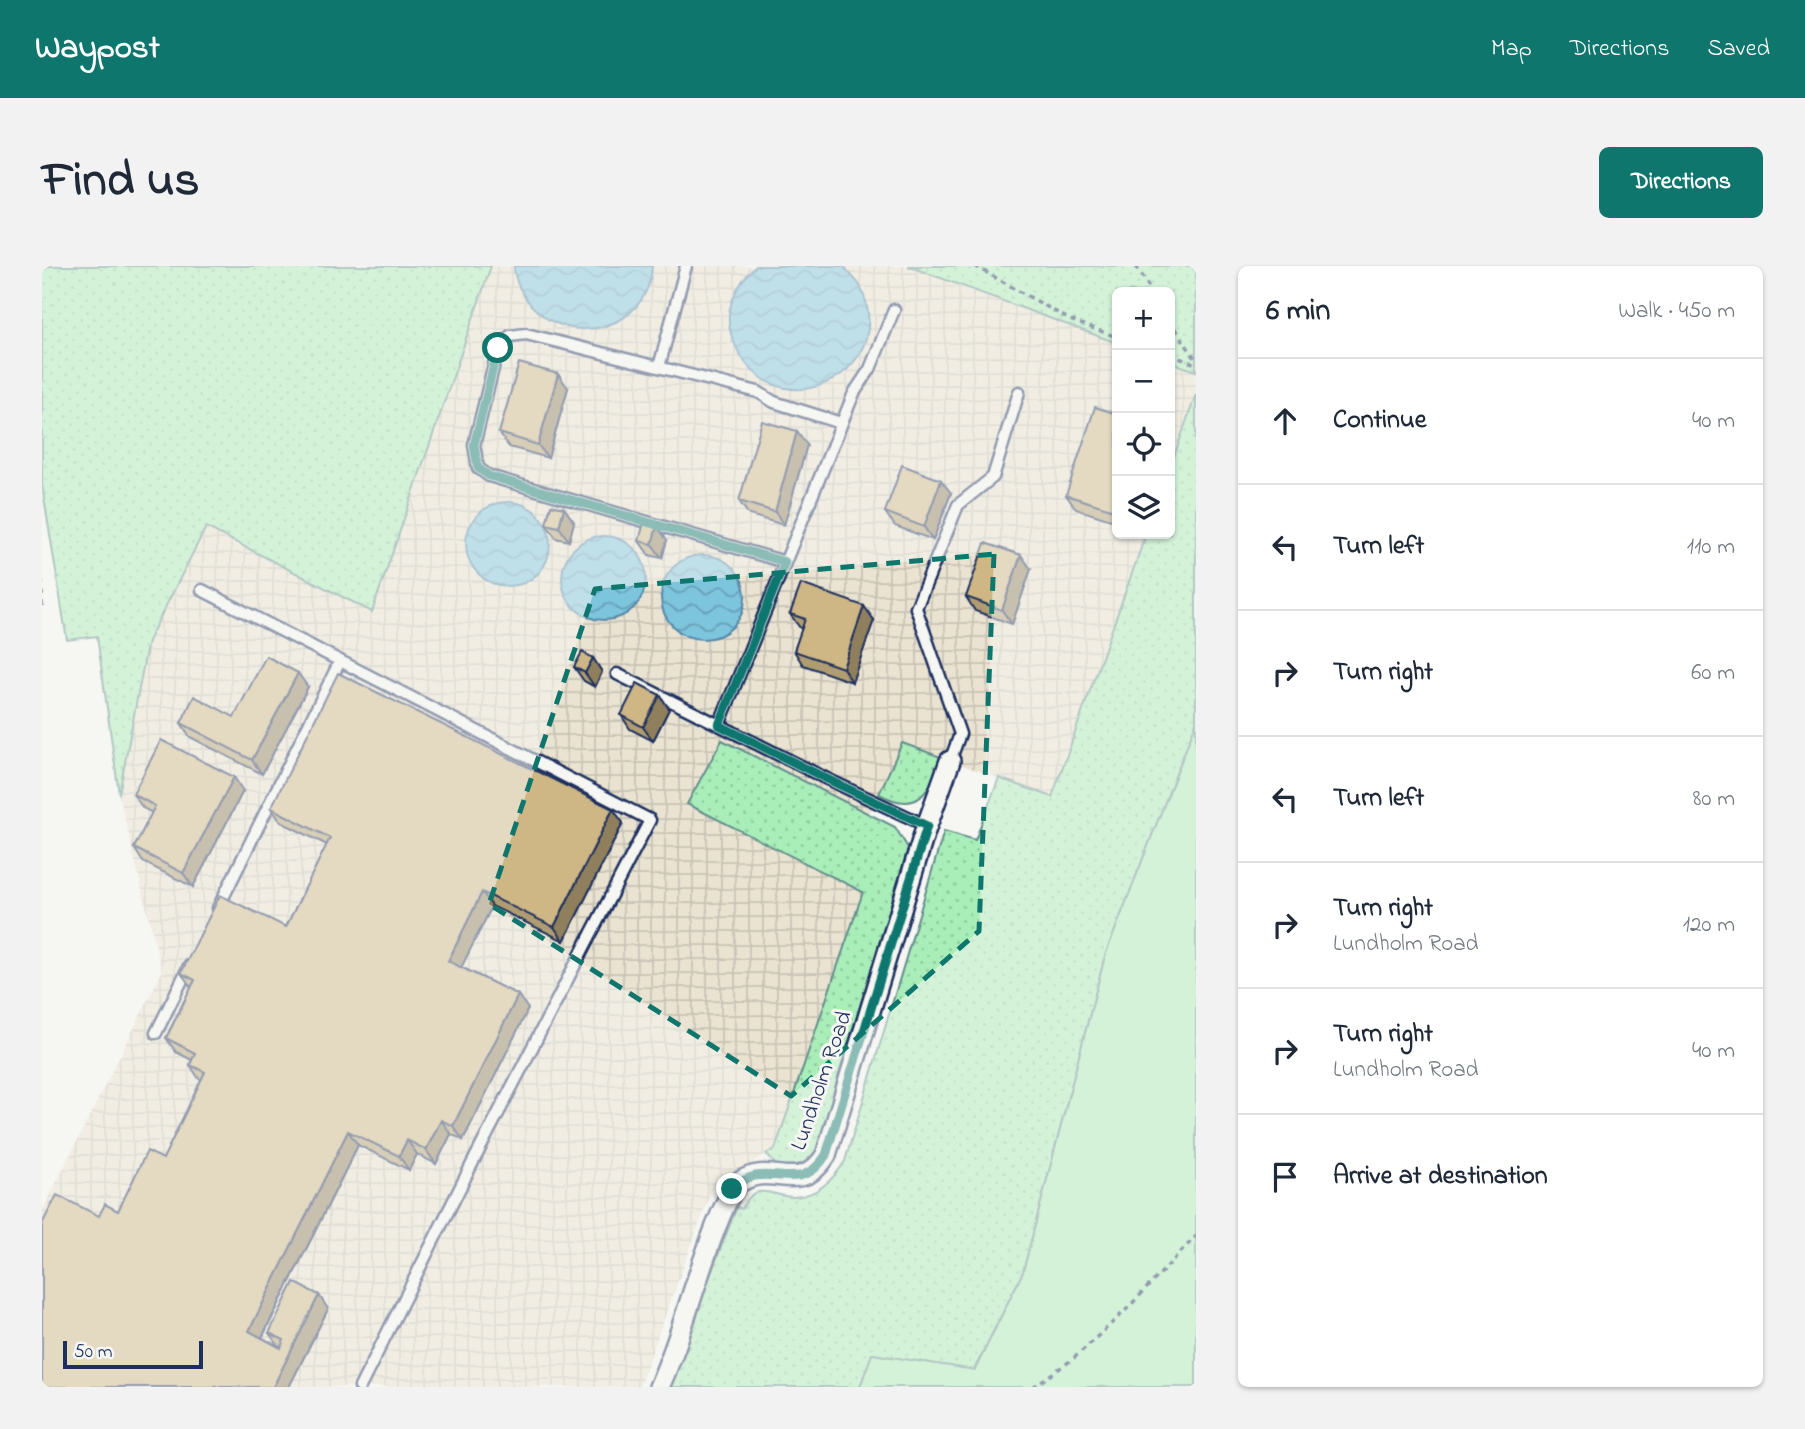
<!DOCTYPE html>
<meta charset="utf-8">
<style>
body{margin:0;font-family:"Indie Flower",sans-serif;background:#f2f2f3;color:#1f2937}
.controls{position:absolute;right:21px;top:21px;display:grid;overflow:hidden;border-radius:10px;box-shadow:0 2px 5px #0004}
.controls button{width:63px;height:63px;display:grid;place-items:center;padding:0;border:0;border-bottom:2px solid #e0e1e3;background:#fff;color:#1f2937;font:35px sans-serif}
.scale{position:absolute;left:21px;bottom:18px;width:140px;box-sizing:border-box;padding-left:7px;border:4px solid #1b2f5e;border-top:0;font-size:19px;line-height:24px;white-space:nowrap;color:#1b2f5e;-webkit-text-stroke:5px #f6f6f2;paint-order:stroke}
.stop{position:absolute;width:21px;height:21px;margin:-16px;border:5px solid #0f766e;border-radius:50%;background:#fff}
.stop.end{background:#0f766e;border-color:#fff;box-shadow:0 2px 7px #0008}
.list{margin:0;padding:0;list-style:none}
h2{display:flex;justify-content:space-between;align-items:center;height:91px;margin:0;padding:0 28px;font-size:30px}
h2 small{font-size:23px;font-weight:400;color:#747a83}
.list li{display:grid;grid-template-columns:46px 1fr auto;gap:21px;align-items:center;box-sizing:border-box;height:126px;padding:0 28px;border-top:2px solid #e0e1e3}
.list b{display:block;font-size:26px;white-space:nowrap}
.list p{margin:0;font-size:23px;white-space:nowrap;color:#747a83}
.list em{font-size:23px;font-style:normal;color:#747a83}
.icon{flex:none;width:38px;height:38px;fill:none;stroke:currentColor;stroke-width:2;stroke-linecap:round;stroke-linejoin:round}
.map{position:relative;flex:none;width:1154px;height:1121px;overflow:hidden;border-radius:10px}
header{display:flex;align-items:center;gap:42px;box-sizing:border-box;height:98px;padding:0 35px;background:#0f766e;color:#fff}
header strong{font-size:33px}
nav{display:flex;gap:38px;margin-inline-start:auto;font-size:24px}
.intro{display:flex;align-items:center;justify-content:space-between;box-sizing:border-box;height:168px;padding:0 42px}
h1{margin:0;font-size:49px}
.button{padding:18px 32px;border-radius:10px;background:#0f766e;color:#fff;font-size:24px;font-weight:700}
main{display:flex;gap:42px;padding:0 42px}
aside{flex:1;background:#fff;border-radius:10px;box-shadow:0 2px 5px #0004}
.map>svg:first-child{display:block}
</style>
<header>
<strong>Waypost</strong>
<nav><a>Map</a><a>Directions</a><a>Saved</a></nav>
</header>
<div class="intro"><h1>Find us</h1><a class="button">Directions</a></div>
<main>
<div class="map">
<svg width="1154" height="1121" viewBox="0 0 1154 1121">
<defs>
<pattern id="industrial-grid" width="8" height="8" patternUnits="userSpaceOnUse" patternTransform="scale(1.75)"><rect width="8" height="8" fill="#eae3d1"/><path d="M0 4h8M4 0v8" fill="none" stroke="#c8c3b6"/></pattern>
<pattern id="grass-dots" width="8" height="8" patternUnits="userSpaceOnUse" patternTransform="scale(1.75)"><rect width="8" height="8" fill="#a9eeb9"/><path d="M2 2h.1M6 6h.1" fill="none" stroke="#91cca1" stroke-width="1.8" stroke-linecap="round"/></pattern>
<pattern id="water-waves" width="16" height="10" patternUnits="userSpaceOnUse" patternTransform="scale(1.75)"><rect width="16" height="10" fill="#7dc4dd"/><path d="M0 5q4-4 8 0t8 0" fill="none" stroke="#66a0b6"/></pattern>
</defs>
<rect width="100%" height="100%" fill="#f6f6f2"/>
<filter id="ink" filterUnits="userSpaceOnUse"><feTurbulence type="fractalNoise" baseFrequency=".0143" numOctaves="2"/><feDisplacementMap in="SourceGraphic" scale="14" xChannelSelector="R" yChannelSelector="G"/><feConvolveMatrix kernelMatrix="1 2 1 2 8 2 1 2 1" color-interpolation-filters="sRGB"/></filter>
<g filter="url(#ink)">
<path fill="url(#industrial-grid)" d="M0 0H893L897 13 1075 77V268H1104L1010 532 861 477 827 548 680 474 645 538 821 626 733 883 671 921 597 1121H0V945L120 706 77 529 55 370 25 374 0 219Z
M1128 96 1154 105V128L1128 202Z"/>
<path fill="url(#grass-dots)" stroke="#628e8c" stroke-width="2" d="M0 0H449L330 346 164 261 106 375 77 528 55 370 25 374 0 219Z
M866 0H1154V105L1128 96V26H1075V77Z
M1154 128V457L1063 690 981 1006 932 1104 830 1088 818 1121H624L695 941 700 943C713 914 728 930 751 931 774 931 792 913 803 895L902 565 933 574 957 512 1010 531 1104 268H1128V202Z
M680 474 853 561 866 582 774 886C764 900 750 901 734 899L724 888 733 883 821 626 645 538Z
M860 477 899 491C887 527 877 549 837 528Z"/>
<path fill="#a9eeb9" stroke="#628e8c" stroke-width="2" d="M1154 457V1121H818L830 1088 933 1104 981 1006 1063 690Z"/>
<path fill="url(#water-waves)" stroke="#5688aa" stroke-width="2" d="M472 0H610C607 63 529 84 489 39 480 29 472 14 472 0Z
M714 0H801C806 6 814 13 818 20 861 110 726 172 690 71 680 45 695 17 714 0Z
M424 278a42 42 0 1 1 84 0a42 42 0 1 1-84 0Z
M520 312a42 42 0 1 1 84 0a42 42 0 1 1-84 0Z
M619 331a42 42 0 1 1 84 0a42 42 0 1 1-84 0Z"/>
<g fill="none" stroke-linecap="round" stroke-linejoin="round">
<g stroke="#1b2f5e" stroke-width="15">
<path id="service" d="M617 101 644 0
M743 296 447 210 436 202 432 179 456 82 468 70 484 68 716 126 732 136 799 157
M160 324 608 554 431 896 318 1121
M575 408 785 513 885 560
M677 459 812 127 828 103 852 44
M908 495 918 468 874 342 916 239 951 211 977 126
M176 642 298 395
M114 767 147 700"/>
</g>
<g stroke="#1b2f5e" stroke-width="24">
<path id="minor" d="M617 1121C623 1108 628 1094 633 1081 644 1052 678 930 698 916 730 894 757 932 784 889L883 565 908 495"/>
</g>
<path stroke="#1b2f5e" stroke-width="3.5" stroke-dasharray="5 5" stroke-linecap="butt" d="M933 0 1028 54 1075 71
M1094 0 1110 26
M1128 54 1154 94
M1128 89 1154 98
M0 315V343
M991 1121 1031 1093 1083 1045 1154 970"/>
<use href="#service" stroke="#f6f6f2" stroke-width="10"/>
<use href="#minor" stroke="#f6f6f2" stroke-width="19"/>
</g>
<path fill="#b19d72" stroke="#1b2f5e" stroke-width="2" d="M526 122 506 192 467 181 457 167Z
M1075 148V256L1034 243 1024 229Z
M755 165 765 179 742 259 707 249 697 235Z
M909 227 891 274 853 260 843 246Z
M522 242 532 256 527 275 514 272 504 258Z
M615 260 625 274 620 292 607 289 597 275Z
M989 303 970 358 933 345 924 331Z
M748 348 832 354 810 416 761 399 752 385 760 363 758 362Z
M551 392 560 406 553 421 542 415 532 401Z
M266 421 220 508 148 471 139 457 192 451Z
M618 429 627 443 611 475 588 463 579 449Z
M201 525 151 621 101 596 92 582 110 547 101 542 91 528Z
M229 542 571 543 581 557 522 675 450 640 419 701 476 729 486 743 421 874 409 868 394 898 375 888 367 904 316 879 220 1072 237 1081 227 1067 286 1043 247 1121H0L57 950 76 945 121 893 160 814 157 813 148 799 150 794 134 786 124 772 149 721 139 707 244 661 285 579 239 556Z"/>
<path fill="#907f5d" stroke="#1b2f5e" stroke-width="2" d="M516 108 526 122 506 192 496 179Z
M755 165 765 179 742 259 733 246Z
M899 214 909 227 891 274 882 261Z
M522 242 532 256 527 275 517 261Z
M615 260 625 274 620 292 610 278Z
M979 289 989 303 970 358 960 344Z
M822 340 832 354 810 416 801 402Z
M551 392 560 406 553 421 543 407Z
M256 407 266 421 220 508 210 494Z
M618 429 627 443 611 475 601 461Z
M192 511 201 525 151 621 141 607Z
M571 543 581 557 522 675 512 661Z
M440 626 450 640 416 708 406 695Z
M476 729 486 743 421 874 411 860Z
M399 854 409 868 394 898 384 884Z
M306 865 316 879 216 1079 207 1065Z
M365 874 375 888 367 904 357 890Z
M277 1029 286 1043 247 1121H231Z"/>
<path fill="#ceb685" stroke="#1b2f5e" stroke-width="2" d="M477 97 516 108 496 179 457 167Z
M1053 141 1075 148V245L1024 229Z
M720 155 755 165 733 246 697 235Z
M860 199 899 214 882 261 843 246Z
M509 239 522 242 517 261 504 258Z
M602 256 615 260 610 278 597 275Z
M943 277 979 289 960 344 924 331Z
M759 318 822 340 801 402 752 385 763 353 748 348Z
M540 386 551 392 543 407 532 401Z
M224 390 256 407 210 494 139 457 152 430 192 451Z
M296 407 571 543 512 661 440 626 406 695 476 729 411 860 399 854 384 884 365 874 357 890 306 865 207 1065 239 1082 242 1074 227 1067 252 1016 277 1029 231 1121H0V958L15 929 57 950 63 938 76 945 105 885 121 893 163 806 148 799 153 787 124 772 153 714 139 707 178 629 244 661 288 572 229 542Z
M595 417 618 429 601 461 579 449Z
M119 474 192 511 141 607 92 582 113 540 91 528Z"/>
</g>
<g fill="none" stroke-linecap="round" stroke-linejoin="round" filter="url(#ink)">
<path stroke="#0f766e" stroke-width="9" d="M456 82 432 179 436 202 447 210 743 296 677 459 785 513 885 560 784 889C756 934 724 889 690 923"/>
</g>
<path d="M0 0H1154V1121H0ZM952 288 937 665 749 830 447 638 553 323Z" fill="#f6f6f2" fill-opacity=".55" fill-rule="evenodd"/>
<path fill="none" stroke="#0f766e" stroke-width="5" stroke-dasharray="14 9" stroke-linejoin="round" d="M952 288 937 665 749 830 447 638 553 323Z"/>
<g text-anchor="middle" stroke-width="6" stroke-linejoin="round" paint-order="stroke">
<g font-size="23" fill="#1b2f5e" stroke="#f6f6f2">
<text transform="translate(778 814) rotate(-71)" y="8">Lundholm Road</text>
</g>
</g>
</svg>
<div class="controls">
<button>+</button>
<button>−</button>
<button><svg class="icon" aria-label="locate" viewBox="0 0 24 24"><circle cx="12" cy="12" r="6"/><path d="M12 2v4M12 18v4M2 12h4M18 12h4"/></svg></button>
<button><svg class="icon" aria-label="layers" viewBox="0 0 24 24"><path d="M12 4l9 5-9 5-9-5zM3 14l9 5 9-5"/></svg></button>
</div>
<div class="scale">50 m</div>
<div class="stop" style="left:456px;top:82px"></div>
<div class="stop end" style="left:690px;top:923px"></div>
</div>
<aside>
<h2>6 min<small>Walk · 450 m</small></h2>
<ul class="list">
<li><svg class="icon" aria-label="ahead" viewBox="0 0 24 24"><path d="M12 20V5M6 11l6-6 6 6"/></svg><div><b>Continue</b></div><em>40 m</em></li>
<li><svg class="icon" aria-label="left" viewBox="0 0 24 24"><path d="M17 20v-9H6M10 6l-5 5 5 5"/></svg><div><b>Turn left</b></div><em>110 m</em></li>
<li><svg class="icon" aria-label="right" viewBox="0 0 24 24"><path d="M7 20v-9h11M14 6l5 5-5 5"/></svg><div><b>Turn right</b></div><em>60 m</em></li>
<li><svg class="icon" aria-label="left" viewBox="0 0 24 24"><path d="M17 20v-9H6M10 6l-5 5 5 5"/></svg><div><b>Turn left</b></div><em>80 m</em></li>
<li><svg class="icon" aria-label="right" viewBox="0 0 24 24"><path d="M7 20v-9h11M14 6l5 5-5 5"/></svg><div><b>Turn right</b><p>Lundholm Road</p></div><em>120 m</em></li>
<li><svg class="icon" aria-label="right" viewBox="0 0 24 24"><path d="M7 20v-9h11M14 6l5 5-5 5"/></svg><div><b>Turn right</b><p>Lundholm Road</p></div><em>40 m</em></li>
<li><svg class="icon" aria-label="arrive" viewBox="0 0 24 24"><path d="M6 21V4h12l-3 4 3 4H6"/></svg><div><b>Arrive at destination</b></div></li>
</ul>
</aside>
</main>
